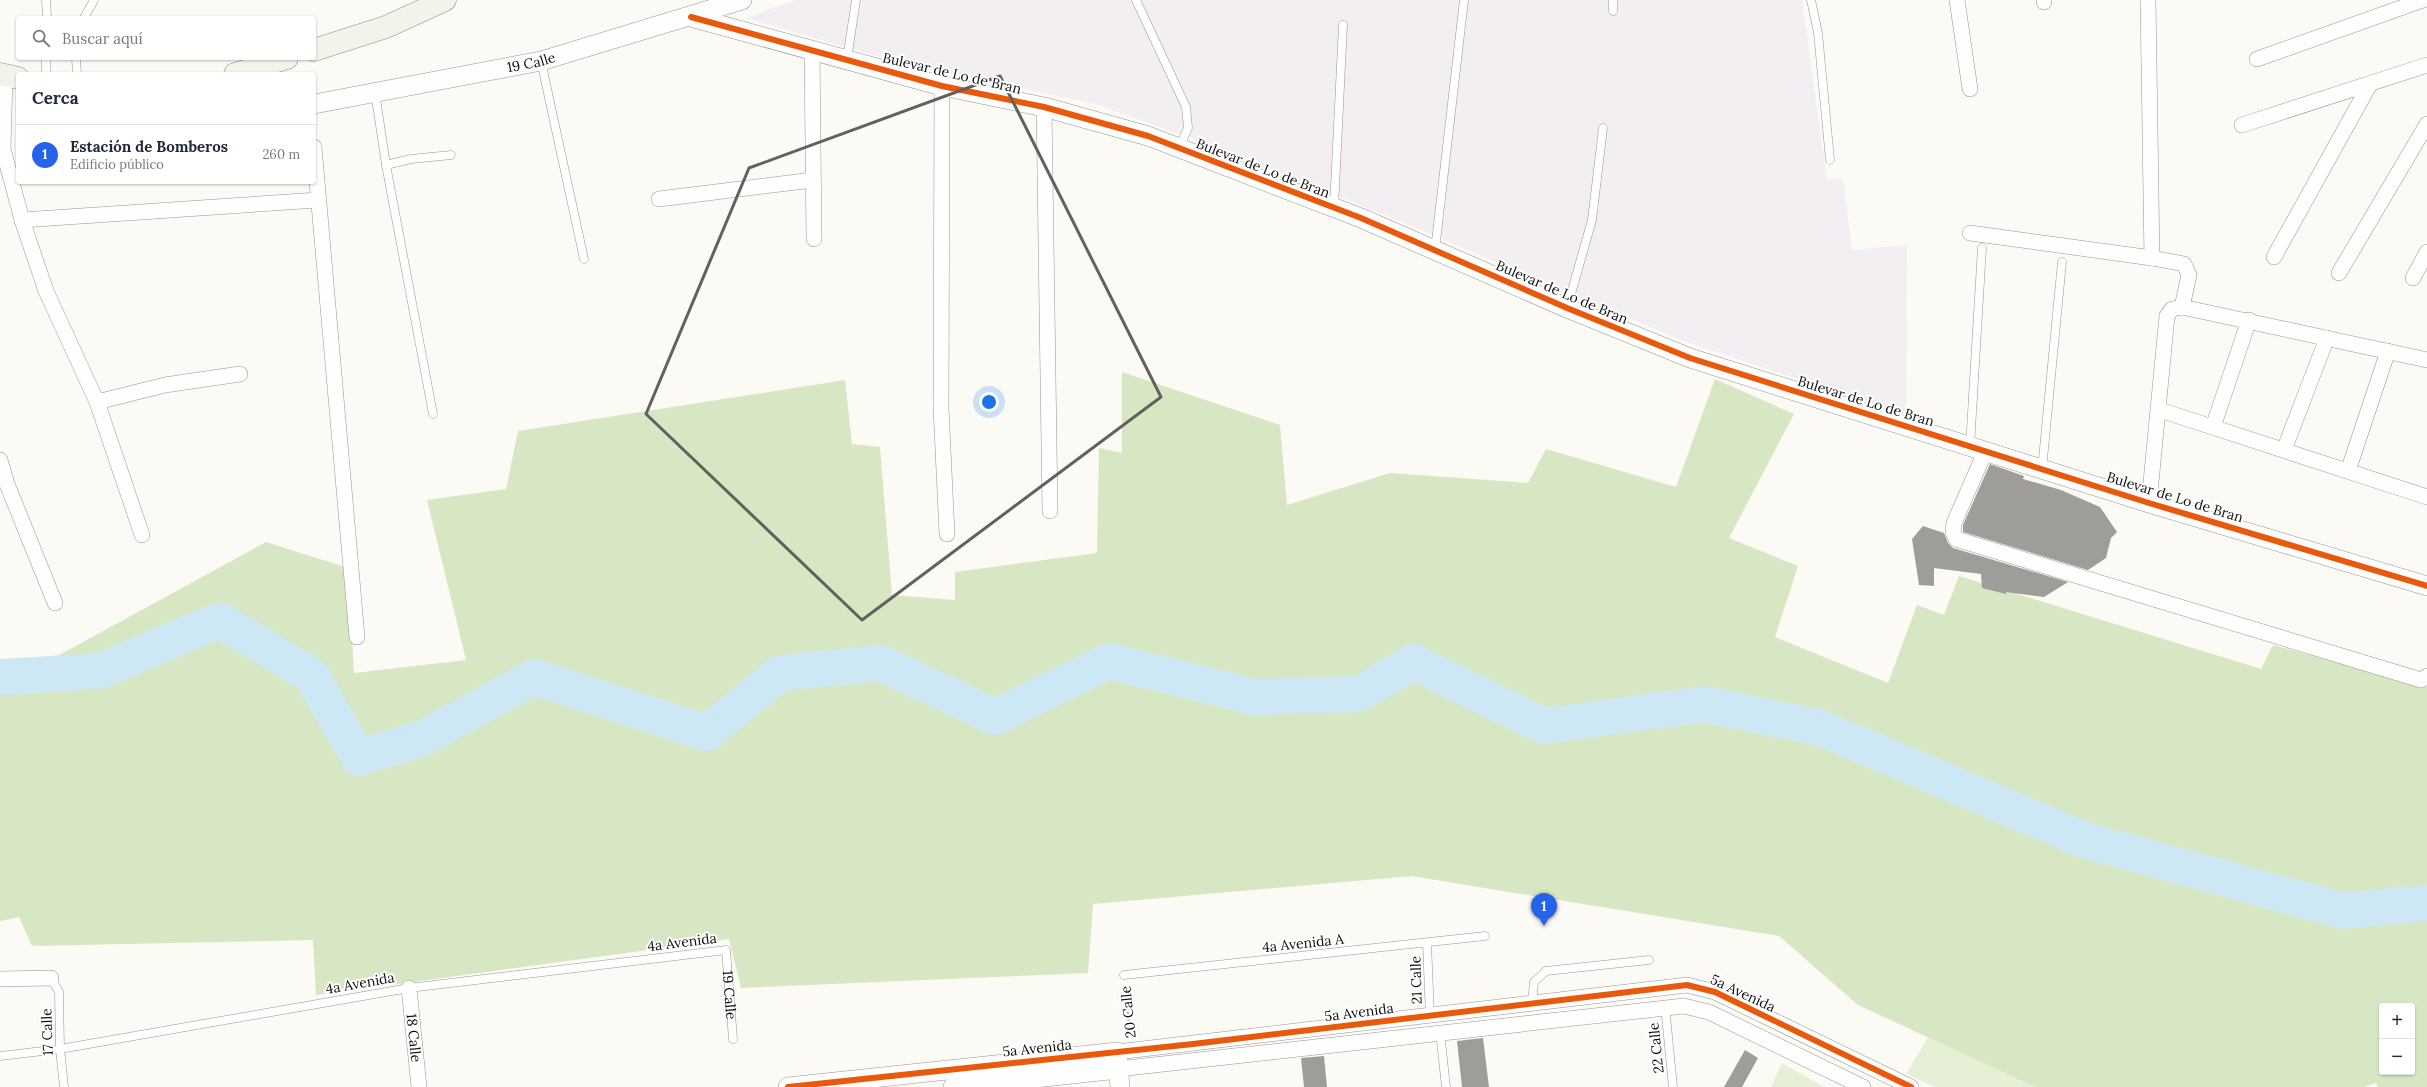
<!DOCTYPE html>
<html lang="es">
<meta charset="utf-8">
<style>
body{margin:0;font-family:Lora,serif;background:#f2f2f3;color:#1f2937}
.controls{position:absolute;right:12px;bottom:12px;display:grid;overflow:hidden;border-radius:4px;box-shadow:0 1px 3px #0004}
.controls button{width:36px;height:36px;display:grid;place-items:center;padding:0;border:0;border-bottom:1px solid #e0e1e3;background:#fff;color:#1f2937;font:20px sans-serif}
.you{position:absolute;left:989px;top:402px;width:14px;height:14px;margin:-10px;border:3px solid #fff;border-radius:50%;background:#1a73e8;box-shadow:0 0 0 6px #1a73e833}
.badge{display:grid;place-items:center;width:26px;height:26px;border-radius:50%;background:#2563eb;color:#fff;font-size:13px;font-weight:700}
.pin{position:absolute;translate:-50% -33px;filter:drop-shadow(0 1px 2px #0008)}
.pin::after{content:'';position:absolute;top:21px;width:14px;height:12px;background:inherit;clip-path:polygon(0 0,100% 0,50% 100%)}
.list{margin:0;padding:0;list-style:none}
h2{display:flex;justify-content:space-between;align-items:center;height:52px;margin:0;padding:0 16px;font-size:17px}
h2 small{font-size:13px;font-weight:400;color:#747a83}
.list li{display:grid;grid-template-columns:26px 1fr auto;gap:12px;align-items:center;box-sizing:border-box;height:60px;padding:0 16px;border-top:1px solid #e0e1e3}
.list b{display:block;font-size:15px;white-space:nowrap}
.list p{margin:0;font-size:13px;white-space:nowrap;color:#747a83}
.list em{font-size:13px;font-style:normal;color:#747a83}
.icon{flex:none;width:22px;height:22px;fill:none;stroke:currentColor;stroke-width:2;stroke-linecap:round;stroke-linejoin:round}
.map{position:relative;flex:none;width:2427px;height:1087px;overflow:hidden}
.search{position:absolute;background:#fff;box-shadow:0 1px 3px #0004;left:16px;top:16px;width:300px;height:44px;display:flex;align-items:center;gap:10px;box-sizing:border-box;padding:0 14px;border-radius:4px;color:#747a83;font-size:15px}
.panel{position:absolute;background:#fff;box-shadow:0 1px 3px #0004;left:16px;top:72px;width:300px;height:112px;border-radius:4px}
.map>svg:first-child{display:block}
</style>
<div class="map">
<svg width="2427" height="1087" viewBox="0 0 2427 1087">
<rect width="100%" height="100%" fill="#fbfaf5"/>
<path fill="#f3eef1" d="M795 0H1802L1827 180 1843 178 1852 250 1907 245 1906 415 1681 340 1402 222 1202 142 1092 103 908 65 746 18Z"/>
<path fill="#e6f0d6" d="M1928 1037 2035 1087H1935L1906 1074Z
M1782 1063 1824 1087H1771Z"/>
<path fill="#d7e7c4" fill-rule="evenodd" d="M1122 372 1280 425 1287 505 1390 473 1528 483 1546 449 1676 487 1715 379 1794 414 1729 538 1798 566 1775 637 1888 683 1917 605 1944 615 1959 576 2261 669 2273 645 2427 687V1087H2378L2376 1083 2364 1087H2035L1858 1005 1779 936 1412 876 1093 904 1088 973 741 988 729 939 316 995 313 940 32 946 19 917 0 921V670L8 683 266 542 348 568 354 673 466 660 427 500 506 489 518 431 845 380 852 444 880 447 892 595 955 600V572L1097 553 1099 448 1122 453ZM2382 1006H2412V1072H2382Z"/>
<g fill="none" stroke-linecap="round" stroke-linejoin="round">
<path stroke="#cde7f4" stroke-width="36" d="M0 677 100 671 220 620 311 675 359 758 423 738 534 677 707 733 780 673 881 663 995 717 1109 661 1254 697 1359 694 1413 662 1544 726 1705 704 1821 728 2084 840 2343 911 2427 903"/>
</g>
<path fill="#9f9d9a" d="M1990 464 2024 476 2023 479 2061 490 2100 507 2117 532 2111 538 2106 558 2088 570 1963 532V525Z
M1923 526 1944 533 1948 543 1953 548 2068 582 2044 597 2006 592V594L1982 588 1981 574 1934 568V586L1919 585 1912 539Z
M1483 1038 1489 1087H1462L1457 1041Z
M1745 1050 1758 1058 1742 1087H1724Z
M1324 1056 1327 1087H1304L1301 1058Z"/>
<g fill="none" stroke-linecap="round" stroke-linejoin="round">
<g stroke="#959593" stroke-width="9">
<g id="service">
<path d="M46 0 47 18"/>
<path d="M1136 0 1186 107 1188 128 1179 148"/>
<path d="M1613 0V11"/>
<path d="M1811 0 1818 33 1830 160"/>
<path d="M84 18 94 0"/>
<path d="M76 58 77 74"/>
<path d="M847 59 856 0"/>
<path d="M541 61 584 259"/>
<path d="M46 74V58"/>
<path d="M375 92 386 165 411 159 451 155"/>
<path d="M386 165 433 414"/>
<path d="M1334 207 1343 25"/>
<path d="M1435 250 1464 0"/>
<path d="M1567 308 1592 220 1603 128"/>
<path d="M1970 446 1982 248"/>
<path d="M2042 469 2062 262"/>
<path d="M1427 943 1430 1016"/>
<path d="M1124 975 1485 936"/>
<path d="M51 978 59 992 60 1049 64 1087"/>
<path d="M1532 1003 1534 982 1546 971 1649 960"/>
<path d="M1665 1006 1673 1087"/>
<path d="M1440 1032 1446 1087"/>
<path id="s1" d="M0 1056 60 1049 409 988 726 950 733 1039"/>
</g>
</g>
<g stroke="#959593" stroke-width="16">
<g id="minor">
<path d="M1957 0 1970 89"/>
<path d="M2044 0V2"/>
<path d="M2148 0 2152 258"/>
<path d="M812 50 814 239"/>
<path d="M2257 59 2423 0"/>
<path d="M5 76 3 149 22 220 46 291 97 402 142 535"/>
<path d="M942 86 941 408 947 534"/>
<path d="M1044 107 1050 511"/>
<path d="M2242 125 2427 65"/>
<path d="M314 147 357 637"/>
<path d="M659 199 813 180"/>
<path d="M22 220 318 200"/>
<path d="M1970 233 2152 258 2184 264 2189 275 2182 307"/>
<path d="M2274 257 2370 84"/>
<path d="M2339 273 2427 124"/>
<path d="M2413 278 2427 252"/>
<path d="M97 402 165 385 240 374"/>
<path d="M2160 410 2427 497"/>
<path d="M2213 427 2249 320"/>
<path d="M2284 450 2327 338"/>
<path d="M1985 452 1954 523 1953 532 1956 539 2421 680 2427 676"/>
<path d="M0 460 7 484 55 603"/>
<path d="M2348 471 2388 351"/>
<path d="M2149 503 2167 316 2172 309 2182 307 2427 360"/>
<path d="M0 979 51 978"/>
<path id="s2" d="M409 988 419 1087"/>
<path d="M1117 1052 1687 985 1715 992 1911 1087"/>
<path d="M1118 1069 1684 1006 1709 1012 1863 1087"/>
</g>
</g>
<g stroke="#959593" stroke-width="20">
<g id="tertiary">
<path d="M691 17 942 86 1044 107 1148 136 1361 218 1567 308 1690 358 2149 503 2427 586"/>
<path id="s3" d="M314 104 541 61 742 0"/>
<path d="M788 1087 1117 1052 1120 1087"/>
<path d="M953 1087 1118 1069"/>
</g>
</g>
<g stroke="#8c8b89" stroke-width="23">
<path id="secondary" d="M314 50 386 27 445 0
M0 74 18 78
M235 74 287 58"/>
</g>
<path stroke="#b9b9b8" stroke-width="2.5" stroke-dasharray="4 2" stroke-linecap="butt" d="M1125 988 1130 1033"/>
<use href="#service" stroke="#fefefe" stroke-width="8"/>
<use href="#minor" stroke="#fefefe" stroke-width="15"/>
<use href="#tertiary" stroke="#fefefe" stroke-width="19"/>
<use href="#secondary" stroke="#f4f3eb" stroke-width="22"/>
<g stroke="#fff" stroke-width="8">
<path id="cycleway" d="M691 17 942 86 1044 107 1148 136 1361 218 1567 308 1690 358 2149 503 2427 586
M788 1087 1193 1044 1687 985 1715 992 1911 1087"/>
</g>
<use href="#cycleway" stroke="#e8590c" stroke-width="6"/>
</g>
<path fill="none" stroke="#626160" stroke-width="3" stroke-linejoin="round" d="M1000 76 1161 397 862 620 646 414 749 168Z"/>
<g text-anchor="middle" stroke-width="4" stroke-linejoin="round" paint-order="stroke">
<g font-size="14" fill="#0f0f0f" stroke="#fff">
<text dy="5" stroke="none"><textPath href="#s3" startOffset="221">19 Calle</textPath></text>
<text transform="translate(952 73) rotate(13)" y="5">Bulevar de Lo de Bran</text>
<text transform="translate(1263 168) rotate(21)" y="5">Bulevar de Lo de Bran</text>
<text transform="translate(1562 292) rotate(23)" y="5">Bulevar de Lo de Bran</text>
<text transform="translate(1866 401) rotate(17)" y="5">Bulevar de Lo de Bran</text>
<text transform="translate(2175 497) rotate(17)" y="5">Bulevar de Lo de Bran</text>
<text transform="translate(682 942) rotate(-7)" y="5">4a Avenida</text>
<text transform="translate(1303 943) rotate(-6)" y="5">4a Avenida A</text>
<text transform="translate(1416 980) rotate(-92)" y="5">21 Calle</text>
<text transform="translate(360 983) rotate(-10)" y="5">4a Avenida</text>
<text transform="translate(1743 993) rotate(25)" y="5">5a Avenida</text>
<text dy="5" stroke="none"><textPath href="#s1" startOffset="779">19 Calle</textPath></text>
<text transform="translate(1128 1012) rotate(-96)" y="5">20 Calle</text>
<text transform="translate(1359 1012) rotate(-7)" y="5">5a Avenida</text>
<text transform="translate(47 1032) rotate(-92)" y="5">17 Calle</text>
<text dy="5" stroke="none"><textPath href="#s2" startOffset="50">18 Calle</textPath></text>
<text transform="translate(1037 1048) rotate(-6)" y="5">5a Avenida</text>
<text transform="translate(1656 1048) rotate(-96)" y="5">22 Calle</text>
</g>
</g>
</svg>
<div class="controls">
<button>+</button>
<button>−</button>
</div>
<div class="you"></div>
<div class="pin badge" style="left:1544px;top:926px">1</div>
<div class="search"><svg class="icon" aria-label="search" viewBox="0 0 24 24"><circle cx="10" cy="10" r="6"/><path d="M15 15l6 6"/></svg>Buscar aquí</div>
<section class="panel">
<h2>Cerca<small></small></h2>
<ul class="list">
<li><span class="badge">1</span><div><b>Estación de Bomberos</b><p>Edificio público</p></div><em>260 m</em></li>
</ul>
</section>
</div>
